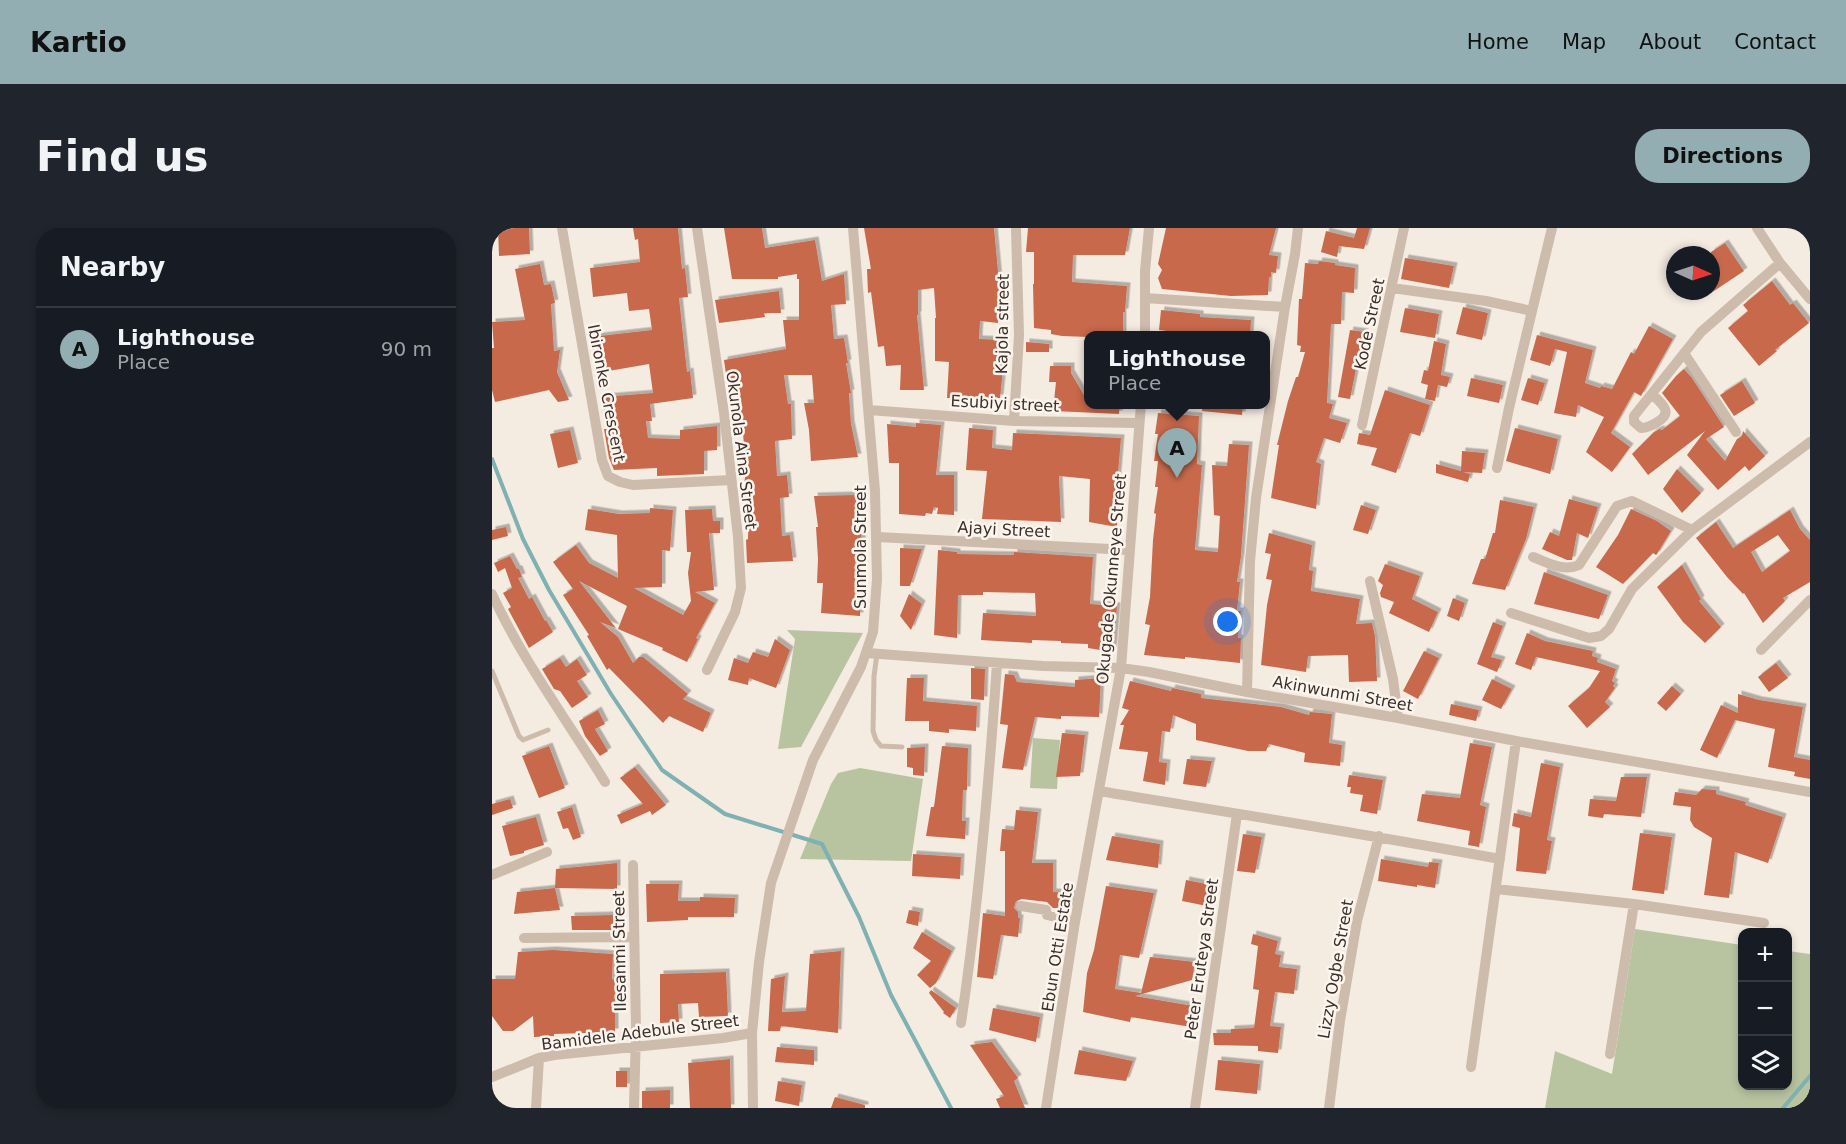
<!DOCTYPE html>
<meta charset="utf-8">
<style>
body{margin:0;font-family:"DejaVu Sans",sans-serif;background:#20242c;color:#f1f3f6}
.controls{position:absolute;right:18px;bottom:18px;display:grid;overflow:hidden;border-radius:12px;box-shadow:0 3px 9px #0003}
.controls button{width:54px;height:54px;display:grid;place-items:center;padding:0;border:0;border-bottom:2px solid #363941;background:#171b24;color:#f1f3f6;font:30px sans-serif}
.compass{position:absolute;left:1174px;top:18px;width:54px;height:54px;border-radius:50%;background:#171b24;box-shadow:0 3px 9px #0003;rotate:93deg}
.you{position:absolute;left:736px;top:394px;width:21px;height:21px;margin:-15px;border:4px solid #fff;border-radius:50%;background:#1a73e8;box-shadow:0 0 0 9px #1a73e833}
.badge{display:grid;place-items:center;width:39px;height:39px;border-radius:50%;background:#92aeb2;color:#111;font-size:20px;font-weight:700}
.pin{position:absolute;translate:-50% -50px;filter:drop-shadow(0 2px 3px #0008)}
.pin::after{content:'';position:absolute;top:32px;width:21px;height:18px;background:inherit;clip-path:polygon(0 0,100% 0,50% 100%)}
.popup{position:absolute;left:592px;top:103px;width:186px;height:78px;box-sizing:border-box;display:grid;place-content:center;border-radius:12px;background:#171b24;filter:drop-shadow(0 2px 4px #0005);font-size:20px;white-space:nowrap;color:#9ea1a6}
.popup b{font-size:22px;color:#f1f3f6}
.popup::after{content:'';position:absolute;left:50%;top:100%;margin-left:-12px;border:12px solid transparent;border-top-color:#171b24}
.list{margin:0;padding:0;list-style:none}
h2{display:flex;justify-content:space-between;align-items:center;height:78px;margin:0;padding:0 24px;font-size:26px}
h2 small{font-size:20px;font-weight:400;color:#9ea1a6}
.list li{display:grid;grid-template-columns:39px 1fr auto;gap:18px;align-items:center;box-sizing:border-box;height:84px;padding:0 24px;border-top:2px solid #363941}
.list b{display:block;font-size:22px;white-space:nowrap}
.list p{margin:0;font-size:20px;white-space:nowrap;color:#9ea1a6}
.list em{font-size:20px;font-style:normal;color:#9ea1a6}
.icon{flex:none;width:33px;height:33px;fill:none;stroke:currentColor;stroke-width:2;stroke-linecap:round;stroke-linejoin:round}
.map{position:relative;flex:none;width:1318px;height:880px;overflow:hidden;border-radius:24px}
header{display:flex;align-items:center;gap:36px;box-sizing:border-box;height:84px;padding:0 30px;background:#92aeb2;color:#111}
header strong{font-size:28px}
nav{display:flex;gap:33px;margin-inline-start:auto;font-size:21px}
.intro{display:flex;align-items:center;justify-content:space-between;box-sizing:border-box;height:144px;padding:0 36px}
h1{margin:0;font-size:42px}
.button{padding:15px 27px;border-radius:24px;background:#92aeb2;color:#111;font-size:21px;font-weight:700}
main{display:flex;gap:36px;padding:0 36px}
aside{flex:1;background:#171b24;border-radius:24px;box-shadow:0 3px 9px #0003}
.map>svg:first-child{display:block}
</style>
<header>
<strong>Kartio</strong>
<nav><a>Home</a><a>Map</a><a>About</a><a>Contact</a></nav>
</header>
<div class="intro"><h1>Find us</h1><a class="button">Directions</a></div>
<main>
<aside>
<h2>Nearby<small></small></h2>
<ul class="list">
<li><span class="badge">A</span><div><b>Lighthouse</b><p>Place</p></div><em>90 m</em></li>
</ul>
</aside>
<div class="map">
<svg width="1318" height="880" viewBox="0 0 1318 880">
<defs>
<filter id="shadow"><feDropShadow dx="3.5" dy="-3.5" stdDeviation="0" flood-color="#0004"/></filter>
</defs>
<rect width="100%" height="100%" fill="#f4ebe1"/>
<path fill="#b8c4a0" d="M295 402 371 405 309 519 286 521 303 411Z
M541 510 568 512 565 561 538 560Z
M368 540 431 551 419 633 308 631 339 556 346 545Z
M1143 701 1250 717V858H1296V723L1318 726V880H1053L1063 823 1120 846Z"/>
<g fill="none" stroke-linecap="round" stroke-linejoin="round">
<path stroke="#7fb0b2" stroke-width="4" d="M0 231 31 311 57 362 119 466 170 542 233 586 330 616 367 689 399 767 459 880
M1291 880 1318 848"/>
</g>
<path fill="#c8694b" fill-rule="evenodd" filter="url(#shadow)" d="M6 0H37L38 26 7 28Z
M141 0H186L190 41 193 40 196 69 187 70 195 144 198 143 201 170 158 176 160 193H154L156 210 188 211V202L225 198V222L212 223V246L165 248V240L122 242 117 230 112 201H115L110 169 161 165 157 136 105 145 99 109 160 102 157 81 137 83 135 65 101 69 98 40 148 34 146 11 143 12Z
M232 0H270L273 20 323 12 330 53 352 46 354 76 339 77 342 111 352 110 356 135H354L359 165H357L359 196 366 229 319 233 317 202 312 175H322L320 147H292L296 176H299L300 211 283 213 285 248 295 247 297 269 288 270 290 308 298 307 301 333 255 335 254 312 256 311 257 277H254L251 265 254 242 246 243V217H252L249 182 246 152 235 153 232 132 294 121 291 92H307V51H305V46L286 49V51H240Z
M372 0H502L508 65 506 95 488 93 487 111 514 112 508 170H455L457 134 443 133V90H444L442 60 426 62V87H425L432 162H408L409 137 394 138 392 118 386 119 379 64 376 65 375 41H379Z
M536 0H638L633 27H581L580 54 635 58 633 84H631V108H597V109L570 108 559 106V102L542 100 541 56H542V24H534Z
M674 0H784L777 27 786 28 784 45 779 44V49H777L776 67 739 68 670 61 666 50 670 42 666 36Z
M865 0H878L872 21 847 18 845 29 829 24 834 3 862 10Z
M1233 15 1252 43 1219 65V24Z
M913 30 962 38 957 60 909 51Z
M827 33 843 35V37L863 40 862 65 850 64 849 96H839L835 175 841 176 837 190 855 195 848 215 832 210 824 234 829 236 824 281 779 270 787 217H785L796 173 804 149H806L813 124H808L809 118 805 117 807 71H810L813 35 826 36Z
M48 36 52 57 59 56 63 75 59 76 62 123 68 122 65 144 77 172 66 174 57 162 3 174 0 162V120H2L0 94 33 92 23 41Z
M1280 53 1298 77 1301 75 1317 95 1283 122 1285 123 1267 138 1236 100 1256 83 1251 77Z
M287 63 289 85H272L273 89 227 95 223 72Z
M971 79 996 85 990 112 964 106Z
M913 80 947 86 943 110 908 104Z
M669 82 708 86V89L759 92 758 108H713L667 102Z
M1157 98 1181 111 1149 168 1142 164 1119 205 1138 219 1120 244 1094 224 1112 189 1086 177 1084 189 1062 185 1075 124 1063 121 1058 138 1038 132 1045 107 1101 122 1093 155 1108 160 1109 158 1120 161 1139 124 1142 126Z
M858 102 873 104 866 141H864L858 171 846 169Z
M942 113 954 116 949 147 958 149 955 159 946 157 943 173 933 171 936 157 929 155 932 142 936 143Z
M534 114 557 116V124H534Z
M558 138H579V145L592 167H597V177H628L627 186 561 183 564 154H557Z
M1192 141 1200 150 1232 199 1214 211 1233 233 1245 211 1250 208 1251 203 1273 228 1257 243 1253 238 1226 262 1195 227 1213 203 1156 247 1140 226 1162 204 1168 201 1170 202 1188 188 1170 165 1184 148Z
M979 150 1011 157 1007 175 975 168Z
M1036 150 1053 155 1046 177 1029 172Z
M1250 153 1263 175 1242 188 1228 167Z
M893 162 938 177 928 208 918 205 904 245 879 237 885 220 865 216 867 205 878 207Z
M711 177H751L750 187 710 183Z
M666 185 707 188 705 236 710 237 703 322 726 324 728 288 722 287 720 237 735 238 737 216 757 217 749 328 745 354H748L745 383H749L746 410H749L748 435 693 429V431L652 427 658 397 653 396 658 369 661 312 664 286 662 285 666 259H663L666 233H662L666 206H663Z
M424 195 449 197 444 247H462V287L445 286 446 280 442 279 440 286 434 285 433 288 407 286V235H397L395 196 424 199Z
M477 200 501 202 500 220 520 222 521 205 629 210 625 257V299L597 294 598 251 567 248 569 294 490 291 495 243 474 242Z
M1023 200 1066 211 1058 246 1014 233Z
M78 202 86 235 66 240 58 206Z
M970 223 993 225 990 245 971 244 978 246 976 254 944 245V236L969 243Z
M1185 241 1209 265 1190 285 1171 261Z
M363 267 371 318 363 319 364 368H369L368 388 329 385 331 355H325L326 331 324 299H326L322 268Z
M1077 271 1106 279 1097 307 1096 310 1085 305 1080 332H1075L1050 321 1058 304 1067 308Z
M1008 272 1042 279 1034 311 1013 362 980 356 989 331H993L1001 305H1003Z
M869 277 884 282 876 306 861 302Z
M158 280 181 282 178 323 170 322V359L142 360 191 387 199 373 196 345 199 324H195L193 282 220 281 221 293H228V305H217L222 362 203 364 223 375 204 410 206 411 195 434 170 422 171 420 126 401 135 378 87 353 124 400 108 394 126 409 141 435 147 429H151L196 466 191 471 219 485 211 504 177 488 171 495 117 440 115 442 95 408 97 407 71 367 81 361 61 334 84 317 97 335 126 350 125 307 93 302 96 281 127 286 158 285Z
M1139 281 1165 293 1179 303 1165 326 1164 327 1161 325 1131 356 1104 339 1126 307Z
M1298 282 1308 301 1318 312V354L1291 370 1293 373 1271 395 1252 365 1251 366 1235 349 1204 310 1224 294 1241 320ZM1286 307 1298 323 1270 344 1259 324Z
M14 299 16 308 0 312V302Z
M777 305 820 317 817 342 821 343 819 363 868 371 864 396 880 395 883 408 885 453 857 454 856 427 816 428 814 444 769 437 775 377 780 352 774 351 779 326 773 325Z
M408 320 430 321 418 358H408Z
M446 322 465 324V326L522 327V324L601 329 598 376 625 378 621 424 596 420V416L569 415V413L540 412V415L489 412 491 385 544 388 543 365 491 364V367H466L465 410 442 407Z
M18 328 25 341H27L30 349 26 350 37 371 40 369 53 393 54 392 61 404 37 420 16 381 19 379 11 365 20 360 13 340 6 344 2 335Z
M893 336 928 348 920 371 946 384 937 404 897 385 902 374 889 369 888 365 891 357 886 353Z
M1190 337 1209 371 1207 373 1229 399 1213 415 1191 394 1165 359Z
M1052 344 1116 367 1107 391 1042 376Z
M417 366 430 376 419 402 408 388Z
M961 370 973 375 967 393 955 388Z
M1001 394 1011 398 999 429 1010 432 1005 444 985 436Z
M1035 405 1053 413 1101 423 1100 428 1106 430 1105 434 1124 441 1120 453 1123 455 1121 458 1123 460 1113 474 1118 479 1095 500 1076 478 1097 460 1108 443 1044 429 1039 442 1023 436Z
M283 411 298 422 284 460 257 450 256 457 236 452 242 430 256 435 261 424 276 429Z
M932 423 947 430 926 471 911 463Z
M68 430 74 439 85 431 95 447 85 453 96 469 80 480 68 463 62 461 50 441Z
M1284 435 1296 450 1277 464 1266 449Z
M479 440 493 441 492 472 479 471Z
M513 446 522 447 525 454 583 459V452L609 450 607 489 569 488V491L543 489 531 542 510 540 516 497 508 496Z
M415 450H432L431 473 485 478 484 503 457 501V505L437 503V493H413Z
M1000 451 1020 461 1009 481 990 472Z
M638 453 679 463 680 460 709 466V470L789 479 817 487 818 484 840 486 837 515 850 517 848 538 812 534 813 525 777 516 774 523H756L704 512V496L681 487 678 504 670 503 667 534 675 535 673 557 651 553 656 524 627 521 632 497H628L637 482 630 480Z
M1180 458 1189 466 1174 483 1165 475Z
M1246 466 1267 472 1311 479 1302 529 1318 532V551L1302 548 1303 544 1276 539 1283 501 1243 492 1225 530 1208 522 1229 477 1246 485Z
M959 476 987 482 984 493 957 487Z
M106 482 113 496 103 501 116 523 108 528 93 508 87 493Z
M570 505 593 507 588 548 564 549Z
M978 515 1000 519 988 577 994 579 987 619 976 617 978 603 925 593 930 566 968 570Z
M57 518 73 560 47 570 30 528Z
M450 518 476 520 475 562H471L470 593H474L473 611 434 608 439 579H442Z
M433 519 432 548 421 547V540L415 539V520Z
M695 531 720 533 714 559 691 556Z
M1049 535 1068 539 1055 612 1060 613 1054 646 1024 643 1028 600 1020 598 1022 585 1039 589Z
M143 539 174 577 160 587 158 583 129 596 125 587 151 576 128 550Z
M857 547 891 552 885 586 868 583 871 567 858 565 859 559H855Z
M1129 549H1155L1149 589 1112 586 1111 590 1096 588 1098 571 1124 573Z
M1210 561 1224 562V566L1254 574 1253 577 1291 589 1276 635 1243 624 1237 670 1212 667 1220 610 1202 599 1198 592 1199 579 1181 577 1183 564 1204 567Z
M18 571 21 580 0 587V576Z
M80 579 89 609 81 612 76 600 71 601 65 584Z
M524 582 546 584 540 635H561V664L580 665 578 681 561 680 555 674 530 671 524 673 522 680 526 684V690H528L526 709 509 707 501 751 485 749 491 685 513 688V623H508L510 601 522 602Z
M44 589 52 617 32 623V625L18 628 10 598Z
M1148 605 1180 609 1172 666 1140 662Z
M751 606 770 609 763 645 745 643Z
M620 608 668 616 666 640 614 632Z
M421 626 469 629 468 651 420 648Z
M889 631 936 639 937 634 947 635 943 660 925 657V659L886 653Z
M125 635V661L63 660 64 641Z
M694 652 719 657 715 678 690 673Z
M154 656H187L186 673H208V669L243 670 242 689H196V692L155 694Z
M614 658 662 665 647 730 628 727 623 761 649 765 658 729 703 734 700 752 643 768 701 778 699 799 639 789 638 794 591 784 595 745 602 722Z
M63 660 68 682 22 686 25 664Z
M417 682 428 684 426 698 414 695Z
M121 687 122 702H80L79 688Z
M430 704 460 723 444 755 438 760 425 747 439 733 421 720Z
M761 706 786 713 783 726 789 727 787 739 805 741 802 766 783 764 778 798 789 799 786 825 766 823V818L722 817 721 805H739V801L762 800 767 762 761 761 766 718 759 716Z
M61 722 121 726 120 751 123 752V804L62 806V808L42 809 41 788 21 803H11L0 788V751H23L26 724Z
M349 723 346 805 289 798 288 803H276L279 751 293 748 290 784 314 783 318 726Z
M234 744 236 788 207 789 206 775 186 776 187 794 168 795V746Z
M439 762 464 780 458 790 451 785 452 784 437 765Z
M501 780 548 789 544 814 497 802Z
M500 814 526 850 522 853 533 880H508L504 871 512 868 478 817Z
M285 819 322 822V837L283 834Z
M587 822 641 833 634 853 582 846Z
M238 831 239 880H198L196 835Z
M726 832 768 836 765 866 723 862Z
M124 843H135V859H124Z
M286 853 310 857 307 878 283 873Z
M178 862V880H150V863Z
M343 869 373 877V880H339Z"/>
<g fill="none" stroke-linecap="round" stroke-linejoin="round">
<path stroke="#cdbbac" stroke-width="5" d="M385 426 382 448 381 503 384 512 389 518 410 519
M0 443 27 508 31 512 56 502"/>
<path stroke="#cdbbac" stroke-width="10" d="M70 0 110 232 116 248 128 254 141 257 239 252
M205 0 232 185 246 309 249 360 243 384 215 442
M1265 0 1288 35 1318 71
M900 60 994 73 1040 83 1060 0
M653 70 793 79
M653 107V43L657 0
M1192 125 1244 204
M1160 166C1164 170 1171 176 1173 181 1177 191 1156 200 1149 200L1142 194V188L1209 104 1288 35
M377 182 522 193 647 195
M522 193 527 107 524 0
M870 197 912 0
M1005 240 1017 180 1040 83
M385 309 638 322
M1041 329C1056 335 1072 344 1087 337L1125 278 1140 273 1200 302
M878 353 901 451 906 490
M0 366C31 433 75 492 113 554
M1019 385 1097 410 1109 408 1117 401 1140 361 1200 302 1318 214
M1269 422 1318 372
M375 425 551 438 629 440 657 444 755 464 906 490 1024 513 1318 564
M755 464 758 333 764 270 793 79 803 26 806 0
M607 563C740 585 875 606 1008 631
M141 637 144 801 142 880
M0 647 55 624
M1004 661 1142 676 1272 695
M529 678 554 682 555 687 583 694
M32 710 141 709
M469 795C487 675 497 555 505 435
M260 805 261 880
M1118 826 1142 676
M979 839 1024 513
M0 849 47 830 62 827 231 810 260 805 267 734 279 655 321 532 369 439 381 404 385 351 383 263 361 0
M44 880 47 830
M554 880 583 694 629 440 649 176
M703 880 745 586
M837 880 848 793 865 693 887 608"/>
</g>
<g text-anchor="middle" stroke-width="5" stroke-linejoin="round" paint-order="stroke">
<g font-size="16" fill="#3b302b" stroke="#fbf5ee">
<text transform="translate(510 96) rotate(-89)" y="6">Kajola street</text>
<text transform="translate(877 96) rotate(-78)" y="6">Kode Street</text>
<text transform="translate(115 165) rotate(79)" y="6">Ibironke Crescent</text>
<text transform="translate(513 175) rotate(3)" y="6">Esubiyi street</text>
<text transform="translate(250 222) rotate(83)" y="6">Okunola Aina Street</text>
<text transform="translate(512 301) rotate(3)" y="6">Ajayi Street</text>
<text transform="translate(368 319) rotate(-90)" y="6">Sunmola Street</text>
<text transform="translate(619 351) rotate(-85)" y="6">Okugade Okunneye Street</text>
<text transform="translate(851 465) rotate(10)" y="6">Akinwunmi Street</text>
<text transform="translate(565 719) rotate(-81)" y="6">Ebun Otti Estate</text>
<text transform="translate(127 723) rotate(-91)" y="6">Ilesanmi Street</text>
<text transform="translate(709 731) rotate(-82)" y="6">Peter Eruteya Street</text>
<text transform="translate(843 741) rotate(-80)" y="6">Lizzy Ogbe Street</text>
<text transform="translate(148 804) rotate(-7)" y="6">Bamidele Adebule Street</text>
</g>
</g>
</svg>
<div class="controls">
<button>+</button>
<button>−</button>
<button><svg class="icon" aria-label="layers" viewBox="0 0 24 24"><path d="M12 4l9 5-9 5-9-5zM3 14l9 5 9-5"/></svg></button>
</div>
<svg class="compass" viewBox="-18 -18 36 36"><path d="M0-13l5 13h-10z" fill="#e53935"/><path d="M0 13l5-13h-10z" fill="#9ea1a6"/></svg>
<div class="you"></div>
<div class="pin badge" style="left:685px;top:250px">A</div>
<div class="popup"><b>Lighthouse</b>Place</div>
</div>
</main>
